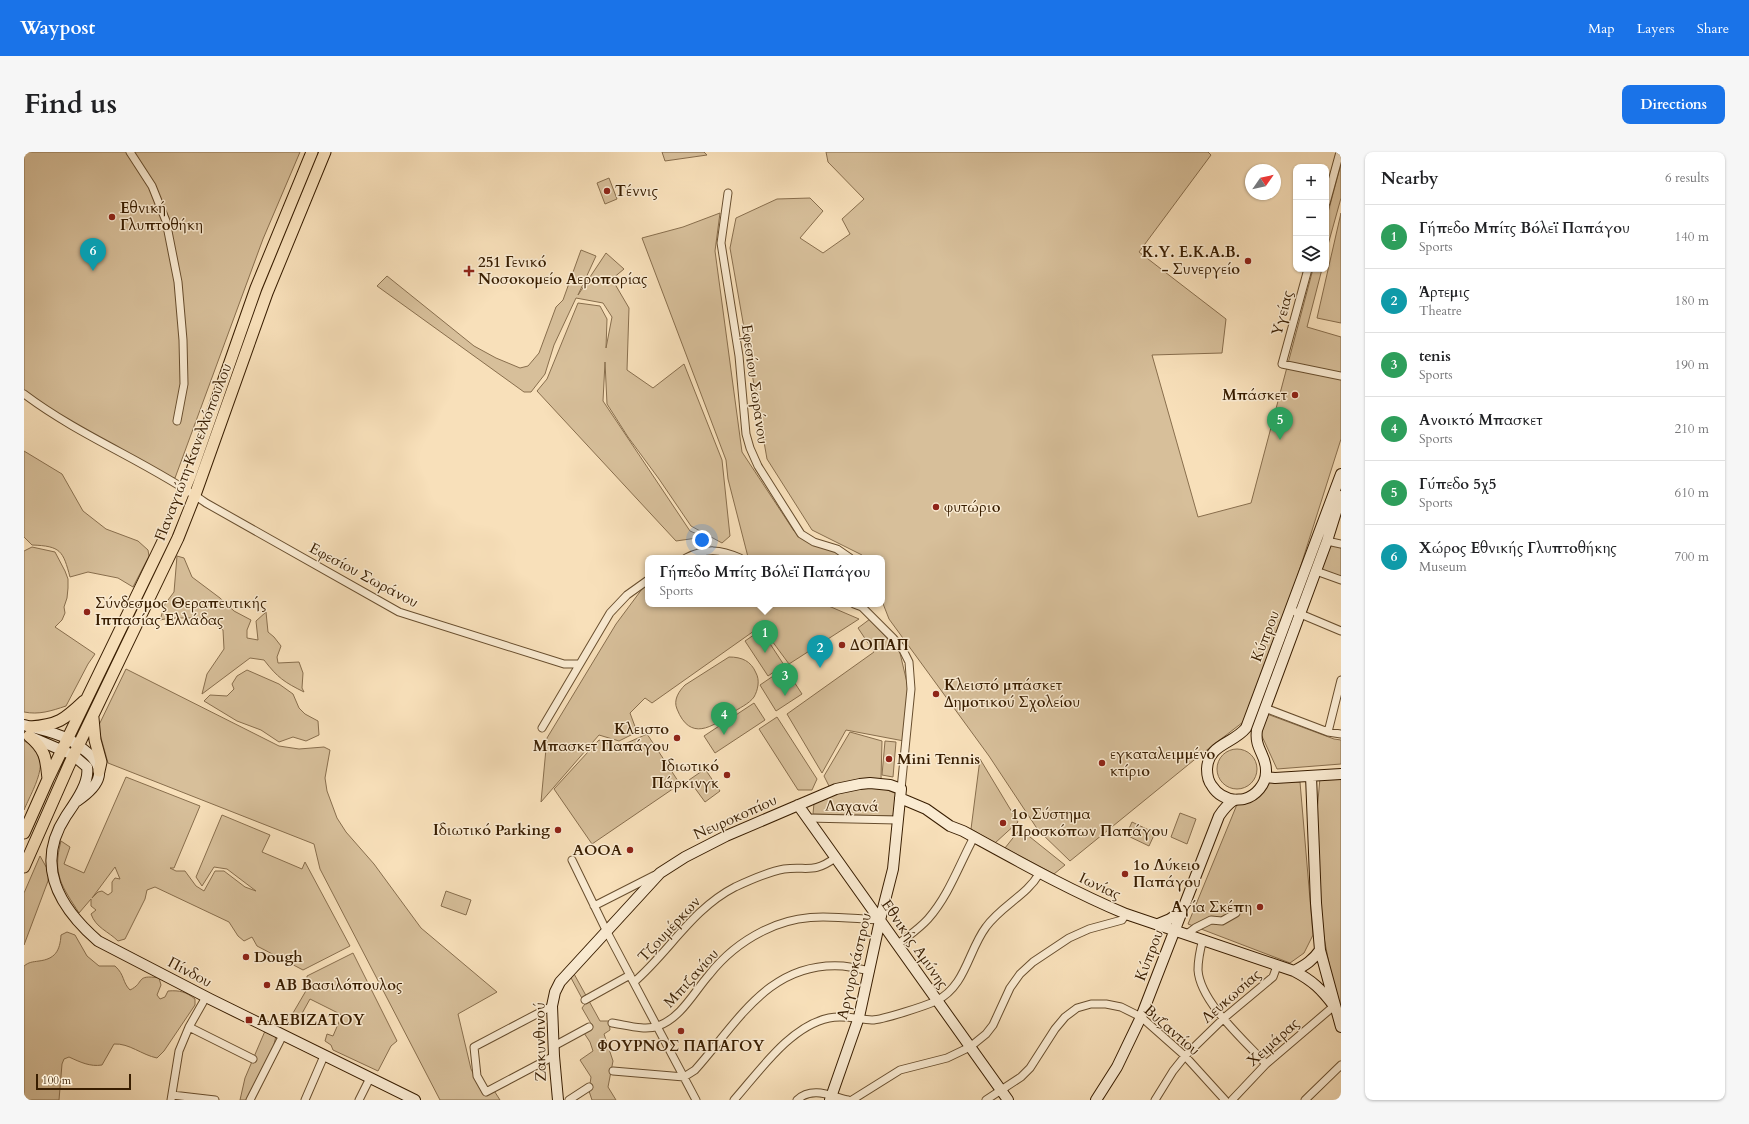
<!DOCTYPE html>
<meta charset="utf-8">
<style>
body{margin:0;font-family:Cardo,serif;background:#f6f6f6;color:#202124}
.controls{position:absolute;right:12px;top:12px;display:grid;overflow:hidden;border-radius:8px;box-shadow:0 1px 3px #0004}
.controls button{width:36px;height:36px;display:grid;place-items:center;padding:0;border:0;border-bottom:1px solid #e0e0e0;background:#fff;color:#202124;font:20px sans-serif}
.compass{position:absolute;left:1221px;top:12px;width:36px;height:36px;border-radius:50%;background:#fff;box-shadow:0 1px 3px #0004;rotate:56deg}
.scale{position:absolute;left:12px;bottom:10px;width:95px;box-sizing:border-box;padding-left:4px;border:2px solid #381d00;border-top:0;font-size:11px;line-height:14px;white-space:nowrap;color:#381d00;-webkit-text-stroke:3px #faebd2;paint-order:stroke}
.you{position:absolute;left:678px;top:388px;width:14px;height:14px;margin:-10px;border:3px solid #fff;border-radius:50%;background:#1a73e8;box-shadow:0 0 0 6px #1a73e833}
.badge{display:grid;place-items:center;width:26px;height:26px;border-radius:50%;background:#1a73e8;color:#fff;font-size:13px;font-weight:700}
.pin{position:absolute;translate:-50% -33px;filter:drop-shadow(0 1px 2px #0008)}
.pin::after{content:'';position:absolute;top:21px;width:14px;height:12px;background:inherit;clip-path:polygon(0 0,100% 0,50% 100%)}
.popup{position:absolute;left:621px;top:403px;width:240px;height:52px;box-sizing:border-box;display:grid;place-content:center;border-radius:8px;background:#fff;filter:drop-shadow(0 1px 3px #0005);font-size:13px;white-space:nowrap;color:#757577}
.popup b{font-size:15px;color:#202124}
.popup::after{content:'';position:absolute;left:50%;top:100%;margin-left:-8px;border:8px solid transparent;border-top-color:#fff}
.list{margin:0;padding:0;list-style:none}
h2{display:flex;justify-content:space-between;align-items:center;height:52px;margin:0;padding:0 16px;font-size:17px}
h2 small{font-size:13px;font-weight:400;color:#757577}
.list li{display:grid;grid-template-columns:26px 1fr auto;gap:12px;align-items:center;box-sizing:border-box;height:64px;padding:0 16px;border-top:1px solid #e0e0e0}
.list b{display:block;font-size:15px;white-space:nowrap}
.list p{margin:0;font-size:13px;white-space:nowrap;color:#757577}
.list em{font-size:13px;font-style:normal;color:#757577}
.icon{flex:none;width:22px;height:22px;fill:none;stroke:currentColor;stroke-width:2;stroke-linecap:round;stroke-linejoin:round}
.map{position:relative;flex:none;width:1317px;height:948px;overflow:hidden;border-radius:8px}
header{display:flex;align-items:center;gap:24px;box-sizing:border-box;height:56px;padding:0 20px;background:#1a73e8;color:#fff}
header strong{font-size:19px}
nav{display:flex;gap:22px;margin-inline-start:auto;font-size:14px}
.intro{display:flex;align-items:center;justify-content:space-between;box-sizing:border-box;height:96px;padding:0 24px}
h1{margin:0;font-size:28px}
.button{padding:10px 18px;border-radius:8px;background:#1a73e8;color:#fff;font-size:14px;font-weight:700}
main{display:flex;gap:24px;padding:0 24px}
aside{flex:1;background:#fff;border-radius:8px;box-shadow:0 1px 3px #0004}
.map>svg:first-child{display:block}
</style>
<header>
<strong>Waypost</strong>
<nav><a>Map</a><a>Layers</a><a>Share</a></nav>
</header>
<div class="intro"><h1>Find us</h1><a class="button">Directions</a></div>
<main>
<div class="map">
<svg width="1317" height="948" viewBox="0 0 1317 948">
<rect width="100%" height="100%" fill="#f8e0ba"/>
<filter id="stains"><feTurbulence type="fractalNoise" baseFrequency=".005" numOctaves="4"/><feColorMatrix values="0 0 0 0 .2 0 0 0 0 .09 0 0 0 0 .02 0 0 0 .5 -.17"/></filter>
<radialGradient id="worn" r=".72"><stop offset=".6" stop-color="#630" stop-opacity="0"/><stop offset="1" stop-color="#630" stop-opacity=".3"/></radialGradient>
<path fill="#d7bf9a" stroke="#886e4d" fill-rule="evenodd" d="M0 0H276L239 87 151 326H148L46 269 0 240Z
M638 0H680L683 3 641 9Z
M802 0H1184L1187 3 1115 100 1202 167 1198 201 1128 203 1174 365 1227 351 1289 117H1298L1283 175 1317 185V287L1258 473 1223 567 1175 604 1046 709 1014 678 965 604 865 467 858 449V406H840L838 403 788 378 743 307 706 96 712 66 753 47 786 46 799 59 776 86 799 101 826 82 818 67 840 47 804 10Z
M1317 12V46L1302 100V68Z
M585 26 593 47 581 52 573 31Z
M696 61 691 99 718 300 770 379 813 397 820 406 724 405 704 327 702 308 618 86 659 75Z
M1317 61V171L1293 166Z
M557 98 572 104 554 143 582 101 600 117 588 127 605 156 603 218 629 236 660 212 698 308 706 384 698 391 667 374 635 327 604 285 583 252 581 210 579 249 666 379 680 385 652 389 513 239 523 227 554 151 576 154 583 167 582 196 588 165 579 151 552 146 530 193 521 222 507 240H500L353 134 363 124 450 194 472 206 496 216 504 214 515 201 532 155 539 148Z
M0 299 38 322 59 359 82 377 114 389 124 398 125 404 109 435 94 426 64 420 46 425C39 399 37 394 8 393L0 385Z
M1305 393 1317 395V425L1296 417Z
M8 395 31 400 41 419 44 427V436L43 446 40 455 41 461 38 468 31 475 71 502 64 512 42 554C27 559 15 563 0 560V399Z
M153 404 160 406 168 425 196 446 210 459 227 468 223 478V486L234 488 232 469 242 460 244 480 250 485 257 494 253 505 254 511 275 510 279 521 278 536 280 540C260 530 254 526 240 508L226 506 178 542 183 522 200 497 199 478 183 466H146L136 468 141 452 150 440Z
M624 429V452H800L835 467 765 512 737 474 628 551 621 546 606 561 613 580 595 589 575 583 517 650 523 586 592 472Z
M846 467 876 501 884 535 880 589 822 578 798 621 763 562 850 500 834 476Z
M737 478 760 513 744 524 721 489Z
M705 505C718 505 727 509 732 521 736 528 734 538 730 545 725 552 715 556 708 561 688 575 666 590 653 557 649 548 655 539 661 533Z
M761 516 778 542 752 559 736 533Z
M102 517 255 594 275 597 300 595 306 598 301 626 303 639 313 666 322 680 350 712 397 776 473 840 434 862 447 917 459 941 469 937 476 948H416L296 717 290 692 84 611 74 575Z
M223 518 255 532 269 542 275 556 281 562 294 569 295 583 282 589 269 585 255 590 237 578 213 569 180 549 186 543 203 544 210 537 208 532 213 524Z
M730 551 741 568 691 601 680 584Z
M1243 562 1310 587 1317 588V612L1253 617 1237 582Z
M753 565 793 627 788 638H774L735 577Z
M826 580 858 589 857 628 806 636 800 624Z
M623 582 656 632 568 692 530 637 575 588 594 595Z
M0 589C32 602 9 636 0 658Z
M861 589 872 590 869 625 858 623Z
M1193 617a20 20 0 1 1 40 0a20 20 0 1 1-40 0Z
M956 607 994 670 971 691 947 677Z
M681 617 696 639 681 650 665 628Z
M102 625 176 654 150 716H146L152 719H161L172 734 180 739 191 719H200L221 735 232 739 203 717 190 715 178 734 172 725 198 663 246 683 238 700 278 717 281 710 326 794 279 818 233 794 228 785 220 789 214 784 205 770 131 735 123 738 121 747 101 787 94 789C84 779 72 776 67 762L72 758 67 754V747L55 761C38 734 28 723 37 689L46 695 40 712 60 721ZM91 715 96 727 91 726 88 730V740L84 743 78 739 74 740 68 746Z
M1317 625V858L1310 837 1296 765 1291 682 1296 626Z
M1246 629 1276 630 1289 783 1280 801 1266 811 1164 772 1214 650Z
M846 636 861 637 873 642 870 664 789 662 790 651 821 638Z
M1156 661 1172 667 1163 692 1147 685Z
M1108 670 1131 681 1125 694 1102 683Z
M996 677 1041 713 1030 722 981 696Z
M16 704 25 720 24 729 0 793V741Z
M422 739 447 748 442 763 417 754Z
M43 780 51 783 63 804 75 814H91C101 823 98 830 106 838 121 831 111 822 135 826L137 833 133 843 136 847 141 845 144 839C156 838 162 840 171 847V853L140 899 133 906C118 903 105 891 90 892L78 913C66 915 56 910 45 905L40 907 38 912 35 948H0V814C5 810 8 810 15 809 31 807 36 799 37 783Z
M329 801 373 889 367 894 354 919 309 898 307 893 301 889 303 882 309 884 318 863 286 847 276 865 269 861 283 837V824Z
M549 820 576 869H585L586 878 580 882 589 909 584 935 592 948H568L565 939 567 925 556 908 569 899 566 890 560 881 569 875 558 856 561 852 546 824Z
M241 879 252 884 247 905 226 948H216L221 926Z"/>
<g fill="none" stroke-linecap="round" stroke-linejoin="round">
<g stroke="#684e2e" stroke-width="9">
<path id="street" d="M106 0 128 34 142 69 154 130 159 188 160 232 153 269
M704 41 697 91 715 204 722 282 726 296 734 314 777 382 790 390 813 397 826 406
M1302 51 1316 0
M1284 117 1258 212 1317 224
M0 242C57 285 124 310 182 351L375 460 540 512H554
M1303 389 1317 392
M662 406C682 396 696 397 716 406
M1292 419 1317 428
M830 452 838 455 869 486 879 498 885 510 887 537 877 637
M1267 458 1317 479
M1241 556 1304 580 1317 582
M518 576 586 461 603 443 624 428
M1304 580 1317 528
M783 666 873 668
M548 708 583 780 672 948
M570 754 631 723
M1163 782 1171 776 1187 768 1198 769 1212 761
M1179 787C1176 798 1174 807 1174 818 1176 850 1221 889 1242 912
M873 793C884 784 895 777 904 767 925 743 935 713 950 685
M610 830C645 800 668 757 711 735 726 728 743 720 760 717 783 714 789 722 811 706
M561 848 606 823
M528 854 450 895 453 924 462 940 530 904
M588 871C602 873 621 879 634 874 657 866 670 840 685 823 699 805 719 789 739 779 779 758 814 766 856 768
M165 875 229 907
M530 894 565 875
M589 919 660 925 671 918C714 870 745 809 819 814 828 815 837 817 846 819
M148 943 191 948
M147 948 155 899 165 875 182 845
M226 948 259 883
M281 948 300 904
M335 948 346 926
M545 948 565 935
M710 948C735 920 766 874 805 866 820 863 833 867 848 868 858 868 901 854 912 849 942 834 944 799 962 775 977 754 1003 743 1015 722
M773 948C788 934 807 944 824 948
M828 948 876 918 923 906 946 895 962 882 969 873 986 836 996 822 1009 810 1045 786 1065 777 1098 768 1102 762
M962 948 997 925 1006 916 1031 877 1041 865 1053 856 1067 852H1082L1097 855 1117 865 1161 904 1201 948
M1131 948 1149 919 1161 904 1200 866 1249 825 1253 814
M1208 948 1242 912 1310 854
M1281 948 1317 913"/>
</g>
<g stroke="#381d00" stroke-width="12">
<path id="secondary" d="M0 573C14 577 31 580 44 587 49 589 54 594 59 597 85 616 77 633 53 649
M7 585 49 603 63 615C66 631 50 652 42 664 10 713 35 755 74 789L186 847 391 948
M1287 624 1292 751 1296 798 1317 875
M1242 625 1251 626 1317 622
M876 646 902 657 926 674 939 679C992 708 1045 738 1102 762L1270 819C1289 829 1297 837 1310 854
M1212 648C1202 647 1193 642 1188 634 1184 629 1183 623 1183 617 1184 592 1209 592 1222 576L1317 322
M774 653 984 948
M1134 772 1146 767 1159 758
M1270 819C1282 813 1289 808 1296 798
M534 948 530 904 528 854 531 840 536 830 636 721 661 705 702 684 812 637 836 632 846 631 866 633 877 637 869 717 856 768 835 865 806 948
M1072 948 1093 915 1117 865 1195 664C1199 658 1204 652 1210 648 1213 647 1217 648 1220 647 1232 644 1242 632 1242 620 1243 603 1230 597 1233 578L1303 389 1317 344"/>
</g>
<g stroke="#381d00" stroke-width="13">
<path id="primary" d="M69 566 71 588 77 610 75 619
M6 575C34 573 40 568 60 549
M5 584C22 598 22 607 24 627
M0 681 24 627 143 381 166 324 232 136 288 0
M0 715 45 613 154 386 171 343 243 141 301 0"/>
</g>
<use href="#street" stroke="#faebd2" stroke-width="7"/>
<use href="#secondary" stroke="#faebd2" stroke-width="10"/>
<use href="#primary" stroke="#f8e0ba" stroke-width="11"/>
</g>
<g fill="#8f2418" stroke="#faebd2" stroke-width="1.5">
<circle cx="583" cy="39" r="4"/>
<circle cx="88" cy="65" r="4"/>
<circle cx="1224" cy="109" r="4"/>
<path d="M443 113h4v4h4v4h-4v4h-4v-4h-4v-4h4z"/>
<circle cx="1271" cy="243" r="4"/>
<circle cx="912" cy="355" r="4"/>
<circle cx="63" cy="460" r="4"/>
<circle cx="818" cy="493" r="4"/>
<circle cx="912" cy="542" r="4"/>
<circle cx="653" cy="586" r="4"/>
<circle cx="865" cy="607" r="4"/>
<circle cx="1078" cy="611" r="4"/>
<circle cx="703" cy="623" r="4"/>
<circle cx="979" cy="671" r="4"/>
<circle cx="534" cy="678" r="4"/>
<circle cx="606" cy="698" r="4"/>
<circle cx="1101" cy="722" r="4"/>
<circle cx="1236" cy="755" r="4"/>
<circle cx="222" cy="805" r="4"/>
<circle cx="243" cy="833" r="4"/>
<rect x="221" y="864" width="8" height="8" rx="2"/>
<circle cx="657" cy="879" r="4"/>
</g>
<g text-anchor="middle" stroke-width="3" stroke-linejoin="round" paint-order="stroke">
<g font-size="15" font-weight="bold" fill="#381d00" stroke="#faebd2" text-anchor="start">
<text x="591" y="44">Τέννις</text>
<text x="96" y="61">Εθνική<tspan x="96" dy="17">Γλυπτοθήκη</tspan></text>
<text x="1216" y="105" text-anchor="end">Κ.Υ. Ε.Κ.Α.Β.<tspan x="1216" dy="17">- Συνεργείο</tspan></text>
<text x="454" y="115">251 Γενικό<tspan x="454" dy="17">Νοσοκομείο Αεροπορίας</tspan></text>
<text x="1263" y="248" text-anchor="end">Μπάσκετ</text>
<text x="920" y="360">φυτώριο</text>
<text x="71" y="456">Σύνδεσμος Θεραπευτικής<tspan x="71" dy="17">Ιππασίας Ελλάδας</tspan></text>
<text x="826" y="498">ΔΟΠΑΠ</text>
<text x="920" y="538">Κλειστό μπάσκετ<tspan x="920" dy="17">Δημοτικού Σχολείου</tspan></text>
<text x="645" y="582" text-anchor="end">Κλειστο<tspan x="645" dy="17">Μπασκετ Παπάγου</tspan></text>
<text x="1086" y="607">εγκαταλειμμένο<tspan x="1086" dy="17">κτίριο</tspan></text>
<text x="873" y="612">Mini Tennis</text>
<text x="695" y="619" text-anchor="end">Ιδιωτικό<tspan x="695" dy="17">Πάρκινγκ</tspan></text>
<text x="987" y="667">1ο Σύστημα<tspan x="987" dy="17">Προσκόπων Παπάγου</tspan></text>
<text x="526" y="683" text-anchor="end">Ιδιωτικό Parking</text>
<text x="598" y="703" text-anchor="end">AOOA</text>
<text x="1109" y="718">1ο Λύκειο<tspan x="1109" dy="17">Παπάγου</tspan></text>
<text x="1228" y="760" text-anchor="end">Αγία Σκέπη</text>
<text x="230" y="810">Dough</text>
<text x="251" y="838">ΑΒ Βασιλόπουλος</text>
<text x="233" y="873">ΑΛΕΒΙΖΑΤΟΥ</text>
<text x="657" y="899" text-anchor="middle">ΦΟΥΡΝΟΣ ΠΑΠΑΓΟΥ</text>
</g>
<g font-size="15" fill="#381d00" stroke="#faebd2">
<text transform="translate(1258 161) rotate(-75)" y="5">Υγείας</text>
<text transform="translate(731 232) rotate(82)" y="5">Εφεσίου Σωράνου</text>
<text transform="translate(169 300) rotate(-69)" y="5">Παναγιώτη Κανελλόπουλου</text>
<text transform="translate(340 423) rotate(28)" y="5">Εφεσίου Σωράνου</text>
<text transform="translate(1241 484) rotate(-69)" y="5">Κύπρου</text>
<text transform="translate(828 654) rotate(1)" y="5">Λαχανά</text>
<text transform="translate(711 665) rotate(-24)" y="5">Νευροκοπίου</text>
<text transform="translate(1076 734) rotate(25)" y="5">Ιωνίας</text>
<text transform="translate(645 777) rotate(-47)" y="5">Τζουμέρκων</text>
<text transform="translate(891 792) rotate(55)" y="5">Εθνικής Αμύνης</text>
<text transform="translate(1125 803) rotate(-69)" y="5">Κύπρου</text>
<text transform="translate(830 814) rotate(-77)" y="5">Αργυροκάστρου</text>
<text transform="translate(166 820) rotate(28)" y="5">Πίνδου</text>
<text transform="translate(667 826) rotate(-48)" y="5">Μπιζανίου</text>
<text transform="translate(1207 844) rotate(-41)" y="5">Λευκωσίας</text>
<text transform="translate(1148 878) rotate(41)" y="5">Βυζαντίου</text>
<text transform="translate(516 890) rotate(-91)" y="5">Ζακυνθινού</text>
<text transform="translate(1249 890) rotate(-42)" y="5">Χειμάρας</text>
</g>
</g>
<rect width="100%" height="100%" filter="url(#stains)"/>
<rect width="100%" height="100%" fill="url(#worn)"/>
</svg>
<div class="controls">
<button>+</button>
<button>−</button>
<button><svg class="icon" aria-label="layers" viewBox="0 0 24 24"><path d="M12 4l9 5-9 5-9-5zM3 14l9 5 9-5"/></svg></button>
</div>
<svg class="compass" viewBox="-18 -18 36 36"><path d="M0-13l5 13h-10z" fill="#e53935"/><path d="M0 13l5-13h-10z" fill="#757577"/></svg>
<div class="scale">100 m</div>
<div class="you"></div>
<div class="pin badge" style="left:741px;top:501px;background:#2e9e5b">1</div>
<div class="popup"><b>Γήπεδο Μπίτς Βόλεϊ Παπάγου</b>Sports</div>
<div class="pin badge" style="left:796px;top:516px;background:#0f9aa8">2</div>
<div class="pin badge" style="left:761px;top:544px;background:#2e9e5b">3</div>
<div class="pin badge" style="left:700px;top:583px;background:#2e9e5b">4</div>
<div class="pin badge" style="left:1256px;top:288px;background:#2e9e5b">5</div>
<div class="pin badge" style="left:69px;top:119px;background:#0f9aa8">6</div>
</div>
<aside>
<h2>Nearby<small>6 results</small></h2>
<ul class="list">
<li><span class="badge" style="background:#2e9e5b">1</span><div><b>Γήπεδο Μπίτς Βόλεϊ Παπάγου</b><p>Sports</p></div><em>140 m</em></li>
<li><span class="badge" style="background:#0f9aa8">2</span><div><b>Άρτεμις</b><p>Theatre</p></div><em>180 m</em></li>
<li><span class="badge" style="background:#2e9e5b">3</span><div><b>tenis</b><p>Sports</p></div><em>190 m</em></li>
<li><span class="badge" style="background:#2e9e5b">4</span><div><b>Ανοικτό Μπασκετ</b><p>Sports</p></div><em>210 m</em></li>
<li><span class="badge" style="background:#2e9e5b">5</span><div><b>Γύπεδο 5χ5</b><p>Sports</p></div><em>610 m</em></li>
<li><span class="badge" style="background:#0f9aa8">6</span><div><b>Χώρος Εθνικής Γλυπτοθήκης</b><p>Museum</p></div><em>700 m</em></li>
</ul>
</aside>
</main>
